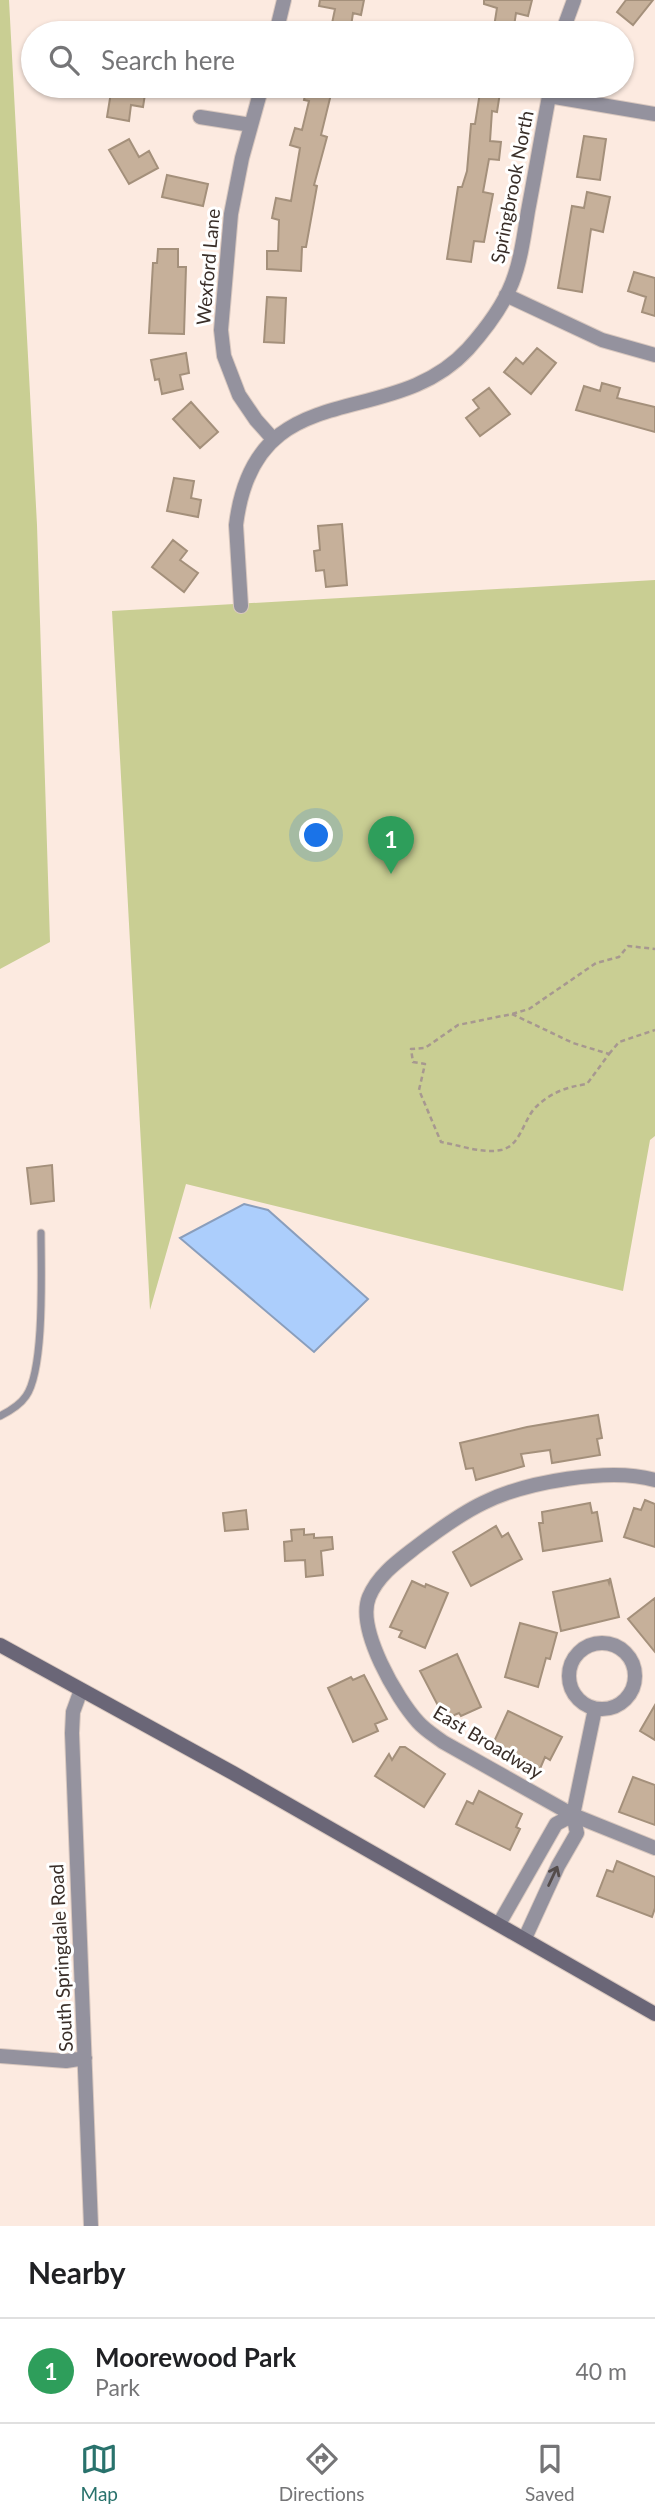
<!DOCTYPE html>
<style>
body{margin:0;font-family:Lato,sans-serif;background:#f6f6f6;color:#202124}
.you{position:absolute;left:317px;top:836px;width:24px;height:24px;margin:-18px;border:5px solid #fff;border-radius:50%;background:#1a73e8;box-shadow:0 0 0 10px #1a73e833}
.badge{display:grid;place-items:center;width:46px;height:46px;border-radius:50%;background:#29726c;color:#fff;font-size:23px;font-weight:700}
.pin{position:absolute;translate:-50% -58px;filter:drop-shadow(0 2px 4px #0008)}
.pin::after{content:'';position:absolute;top:37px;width:24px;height:21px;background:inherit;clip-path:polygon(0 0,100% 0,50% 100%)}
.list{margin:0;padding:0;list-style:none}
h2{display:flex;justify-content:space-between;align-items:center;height:91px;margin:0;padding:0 28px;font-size:30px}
h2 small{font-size:23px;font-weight:400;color:#757577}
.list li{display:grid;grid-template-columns:46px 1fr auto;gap:21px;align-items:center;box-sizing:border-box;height:105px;padding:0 28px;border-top:2px solid #e0e0e0}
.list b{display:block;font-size:26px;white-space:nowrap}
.list p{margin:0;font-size:23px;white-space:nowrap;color:#757577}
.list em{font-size:23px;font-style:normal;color:#757577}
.icon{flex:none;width:38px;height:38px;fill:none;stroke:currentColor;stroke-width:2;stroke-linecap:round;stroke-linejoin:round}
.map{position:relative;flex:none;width:655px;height:2226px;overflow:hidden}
.search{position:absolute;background:#fff;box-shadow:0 2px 5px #0004;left:21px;right:21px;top:21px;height:77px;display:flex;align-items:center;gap:18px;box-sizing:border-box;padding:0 24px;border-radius:38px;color:#757577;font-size:26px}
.sheet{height:196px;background:#fff}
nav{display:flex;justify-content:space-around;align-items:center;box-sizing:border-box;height:98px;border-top:2px solid #e0e0e0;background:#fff;font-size:19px;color:#757577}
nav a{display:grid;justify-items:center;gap:4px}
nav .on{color:#29726c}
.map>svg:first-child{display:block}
</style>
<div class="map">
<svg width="655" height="2226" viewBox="0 0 655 2226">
<rect width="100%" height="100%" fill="#fceae0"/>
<path fill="#c9ce93" d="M0 0H9L37 525 50 942 0 969Z
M655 580V1136L650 1140 623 1291 186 1184 150 1310 112 611Z"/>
<path fill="#accefc" stroke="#8a9ebc" stroke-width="2" d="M244 1204 268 1210 368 1299 314 1352 180 1238Z"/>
<path fill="#c6b09a" stroke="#a4907b" stroke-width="2" d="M320 0H364L361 15 353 13 350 33H330L335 9 319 6Z
M484 0H532L528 16 516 13 513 33H493L497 8 484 4Z
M626 0H653L633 25 617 12Z
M112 86 146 88 143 107 131 105 129 121 107 117Z
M307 86H333L321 135 327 137 314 185 317 186 306 247H302L301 271 267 269V251H278L279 220 272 218 276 198 291 201 300 148 290 145 295 128 302 130 309 101 304 100Z
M481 86H501L497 112 492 111 490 141 501 142 499 160 489 159 483 192 493 194 484 242 474 241 471 262 447 259 458 187H462L467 171 471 124H475Z
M584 136 606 139 600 180 577 177Z
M129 139 139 157 149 151 158 168 129 184 109 150Z
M167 175 208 184 203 206 162 197Z
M587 192 610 197 603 232 591 229 582 292 558 288 572 206 584 208Z
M158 249H178V267H186L184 334 149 333 153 263H157Z
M634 272 655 278V316L642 312 646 297 628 291Z
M267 297 286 298 284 343 264 342Z
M537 348 556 363 531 394 504 372 516 358 523 364Z
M186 353 189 373 180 375 183 389 162 394 159 379 155 380 151 360Z
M602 383 620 388 617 398 655 407V432L576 410 584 386 600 391Z
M489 388 510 414 480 436 466 418 479 408 473 400Z
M191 402 218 432 200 448 173 419Z
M174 478 194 481 191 498 201 500 198 517 167 511Z
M342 524 347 585 326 587 324 570 316 571 314 551 320 550 318 526Z
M173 540 187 551 180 560 198 573 184 592 152 567Z
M52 1165 54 1201 31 1204 27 1168Z
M598 1415 602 1438 597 1439 600 1455 552 1463 550 1450 521 1454 524 1466 476 1480 473 1468 466 1469 460 1443 527 1427Z
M645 1500 655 1504V1547L624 1537 634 1508 641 1510Z
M590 1503 592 1513 597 1512 602 1541 543 1551 539 1523H543L542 1512Z
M246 1510 248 1529 225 1531 223 1513Z
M496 1526 502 1537 508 1533 522 1559 471 1586 453 1552Z
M304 1529V1535L314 1534V1538L332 1537 333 1549 321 1551 323 1575 306 1577 305 1560 285 1561 284 1542 292 1541 291 1530Z
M610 1578 619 1617 561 1631 553 1592 608 1580 609 1583Z
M412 1581 425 1587 426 1584 448 1593 425 1648 399 1637 402 1631 390 1627Z
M655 1598V1652L628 1619Z
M520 1623 557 1633 550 1659 546 1658 538 1687 505 1677Z
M457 1654 481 1707 461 1716 459 1713 445 1719 420 1671Z
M364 1675 387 1719 375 1724 378 1731 353 1742 328 1688 351 1677 353 1680Z
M655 1705V1740L640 1731Z
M508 1711 562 1737 550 1760 545 1757 539 1771 492 1746Z
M400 1747H405L445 1774 424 1807 375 1776 389 1754 392 1760Z
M633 1777 655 1785V1825L619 1812Z
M479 1791 522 1814 516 1827 520 1829 510 1850 456 1824 467 1801 473 1804Z
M617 1861 655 1877V1908L652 1917 597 1896 607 1870 613 1872Z"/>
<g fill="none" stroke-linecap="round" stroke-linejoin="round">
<g stroke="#d9c8bf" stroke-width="9">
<path id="service" d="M0 1416C10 1411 20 1405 26 1396 45 1369 41 1269 41 1233"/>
</g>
<g stroke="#d9c8bf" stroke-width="16">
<path id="minor" d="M276 33 284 0
M562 33 574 0
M262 86 242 158 231 214 221 330 224 356 239 395 256 420 273 439
M549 96 655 114
M200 117 251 125
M506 295 602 340 655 355
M241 606 236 525C255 370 390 434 468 349 484 331 503 306 512 283 521 260 524 235 528 211 536 169 543 127 551 86
M655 1480C610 1467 525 1482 483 1503 460 1514 437 1531 416 1547 398 1561 378 1575 369 1597 356 1629 397 1699 418 1722 425 1730 435 1736 443 1742L573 1815 655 1848
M569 1676a33 33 0 1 1 66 0a33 33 0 1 1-66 0Z
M81 1690 73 1712 72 1733 91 2226
M499 1924 556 1824 573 1815
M525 1938 558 1866 577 1833 573 1815 595 1709
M0 2056 66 2061 85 2058"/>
</g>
<g stroke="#d9c8bf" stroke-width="16">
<path id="secondary" d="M0 1645 233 1773 655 2014"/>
</g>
<path stroke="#a79890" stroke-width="2.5" stroke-dasharray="5 3.5" stroke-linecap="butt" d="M512 1014 573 1043 609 1054 587 1084C566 1087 549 1093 534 1109 523 1122 520 1146 501 1150 482 1154 459 1145 441 1142L419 1090 425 1064 413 1062 411 1049 425 1048 458 1025 512 1014 529 1009 596 963 619 957 628 946 655 949
M609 1054 619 1042 655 1030"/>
<use href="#service" stroke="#94929e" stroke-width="7"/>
<use href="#minor" stroke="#94929e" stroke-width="14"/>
<use href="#secondary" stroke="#6a6677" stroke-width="14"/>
</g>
<defs><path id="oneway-shaft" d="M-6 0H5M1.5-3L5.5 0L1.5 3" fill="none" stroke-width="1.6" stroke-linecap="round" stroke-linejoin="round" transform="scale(1.75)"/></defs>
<use stroke="#544c4b" href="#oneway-shaft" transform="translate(553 1876) rotate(-65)"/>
<g text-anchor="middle" stroke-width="6" stroke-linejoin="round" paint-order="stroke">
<g font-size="19" fill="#392e28" stroke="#fff">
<text transform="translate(512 187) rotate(-79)" y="7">Springbrook North</text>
<text transform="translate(208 267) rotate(-85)" y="7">Wexford Lane</text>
<text transform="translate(488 1742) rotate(31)" y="7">East Broadway</text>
<text transform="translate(61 1958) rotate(-93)" y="7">South Springdale Road</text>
</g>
</g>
</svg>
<div class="you"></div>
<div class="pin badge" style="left:391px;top:874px;background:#2e9e5b">1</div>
<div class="search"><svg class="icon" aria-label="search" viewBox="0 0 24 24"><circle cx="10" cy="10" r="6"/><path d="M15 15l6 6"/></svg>Search here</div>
</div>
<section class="sheet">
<h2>Nearby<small></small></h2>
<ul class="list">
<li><span class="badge" style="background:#2e9e5b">1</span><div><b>Moorewood Park</b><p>Park</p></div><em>40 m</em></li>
</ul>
</section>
<nav>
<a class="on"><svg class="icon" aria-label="map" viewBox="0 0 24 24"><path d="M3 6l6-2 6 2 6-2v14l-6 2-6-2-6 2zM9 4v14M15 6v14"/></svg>Map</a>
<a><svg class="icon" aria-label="directions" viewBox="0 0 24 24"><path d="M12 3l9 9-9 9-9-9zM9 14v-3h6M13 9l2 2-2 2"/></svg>Directions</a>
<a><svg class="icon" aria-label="saved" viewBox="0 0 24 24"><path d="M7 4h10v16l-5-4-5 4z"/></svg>Saved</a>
</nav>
